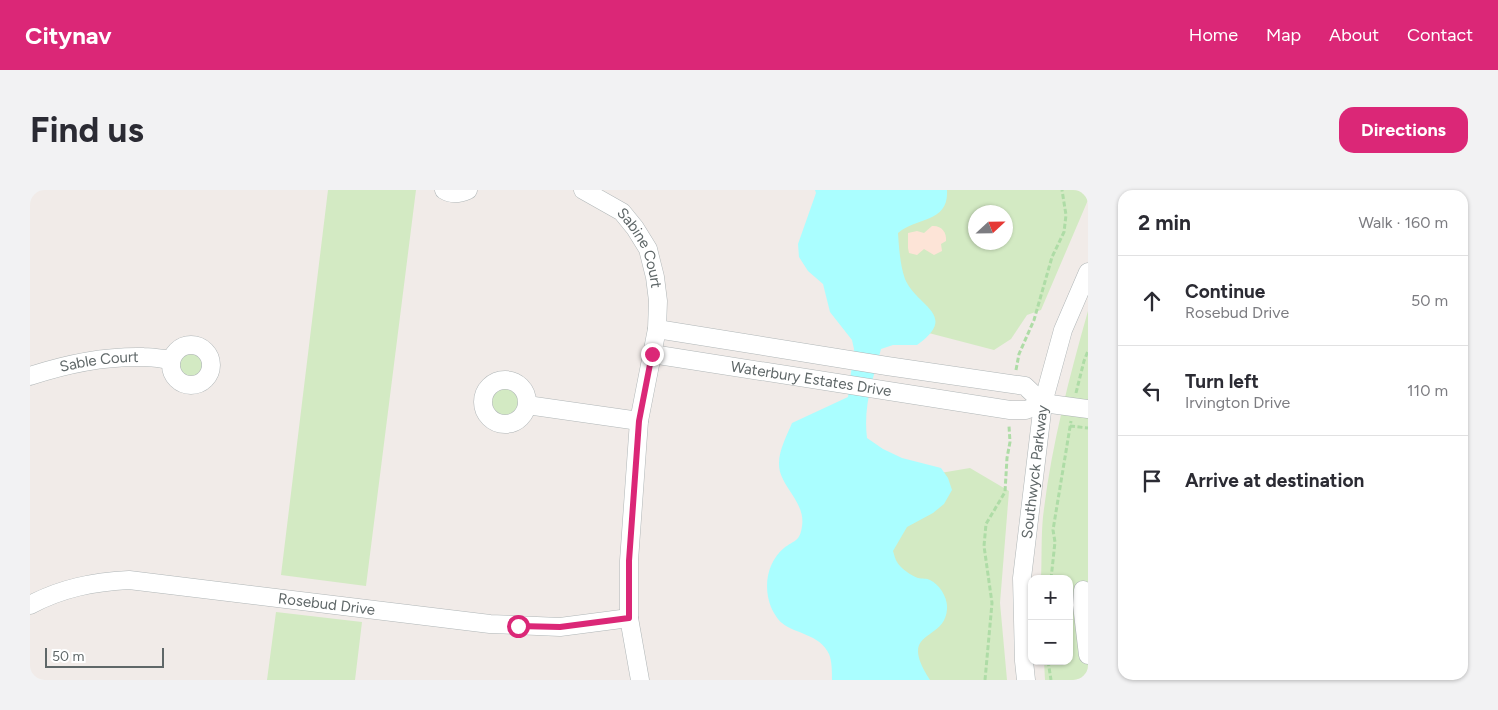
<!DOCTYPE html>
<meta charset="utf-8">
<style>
body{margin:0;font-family:Figtree,sans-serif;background:#f2f2f3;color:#2b2b33}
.controls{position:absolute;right:15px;bottom:15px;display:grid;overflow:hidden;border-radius:10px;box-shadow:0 1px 4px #0004}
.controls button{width:45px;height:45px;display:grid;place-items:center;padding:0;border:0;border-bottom:1px solid #e1e1e2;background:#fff;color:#2b2b33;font:25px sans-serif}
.compass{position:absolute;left:938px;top:15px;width:45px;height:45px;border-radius:50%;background:#fff;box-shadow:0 1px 4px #0004;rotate:68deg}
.scale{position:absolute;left:15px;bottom:12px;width:119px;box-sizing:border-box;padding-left:5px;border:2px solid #5f6768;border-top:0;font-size:14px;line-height:18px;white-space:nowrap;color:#5f6768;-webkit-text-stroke:4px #fff;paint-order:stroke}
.stop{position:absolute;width:15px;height:15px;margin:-11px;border:4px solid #db2777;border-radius:50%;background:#fff}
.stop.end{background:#db2777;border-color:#fff;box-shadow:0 1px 5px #0008}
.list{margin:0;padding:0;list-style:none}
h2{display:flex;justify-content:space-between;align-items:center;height:65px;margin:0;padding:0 20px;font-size:21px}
h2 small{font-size:16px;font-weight:400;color:#7c7c81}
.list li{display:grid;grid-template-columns:32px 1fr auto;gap:15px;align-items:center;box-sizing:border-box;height:90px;padding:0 20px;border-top:1px solid #e1e1e2}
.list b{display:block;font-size:19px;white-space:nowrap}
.list p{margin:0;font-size:16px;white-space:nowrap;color:#7c7c81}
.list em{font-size:16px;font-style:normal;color:#7c7c81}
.icon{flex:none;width:28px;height:28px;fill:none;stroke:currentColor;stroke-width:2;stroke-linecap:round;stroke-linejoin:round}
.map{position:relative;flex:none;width:1058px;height:490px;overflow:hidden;border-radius:15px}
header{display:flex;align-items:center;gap:30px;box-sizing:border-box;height:70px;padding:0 25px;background:#db2777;color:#fff}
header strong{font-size:24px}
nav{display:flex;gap:28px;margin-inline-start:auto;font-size:18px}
.intro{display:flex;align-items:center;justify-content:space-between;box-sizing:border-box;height:120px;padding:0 30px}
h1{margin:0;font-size:35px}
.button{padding:12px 22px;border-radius:15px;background:#db2777;color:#fff;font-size:18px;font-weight:700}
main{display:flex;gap:30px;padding:0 30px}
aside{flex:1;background:#fff;border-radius:15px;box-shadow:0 1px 4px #0004}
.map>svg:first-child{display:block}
</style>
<header>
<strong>Citynav</strong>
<nav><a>Home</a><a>Map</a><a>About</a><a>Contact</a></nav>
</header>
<div class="intro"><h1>Find us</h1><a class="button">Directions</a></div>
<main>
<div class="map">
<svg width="1058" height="490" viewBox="0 0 1058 490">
<rect width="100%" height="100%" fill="#f1ebe8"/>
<path fill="#d3eac3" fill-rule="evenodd" d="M298 0H386L336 396 251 385Z
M824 0H1058V10L1011 120 997 125 981 149 964 160 845 129ZM946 22H976V52H946Z
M1058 121V490H1015L1014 471H1039V389H1011C1012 368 1011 347 1013 327 1021 257 1039 188 1058 121Z
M139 173a20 20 0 1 1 40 0a20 20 0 1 1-40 0Z
M456 210a20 20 0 1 1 40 0a20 20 0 1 1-40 0Z
M940 278 979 301 970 413 977 490H822L833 296Z
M246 422 332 432 325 490H237Z"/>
<path fill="#fde4d7" d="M902 36C911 35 917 42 916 51L911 54 912 61 904 65 894 59 887 65 879 63 878 58V43L887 41 894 43Z"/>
<path fill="#aafeff" d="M785 0H917C919 33 887 27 868 43 869 57 870 75 875 89 886 116 930 125 887 155H863L851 159C843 189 833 216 837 248L853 259 872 268 911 278 918 288 922 300 914 314 903 323 877 337 863 361C864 364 865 369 867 372 870 378 882 386 888 388 892 389 897 388 900 390 910 395 918 408 917 419 915 453 866 438 900 490H802C802 482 802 471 799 464 790 444 765 444 752 433 748 430 743 422 741 417 733 397 737 372 754 358 764 350 770 352 772 336 776 311 748 295 749 273 749 260 757 245 762 233L818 207 824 159 822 150 800 122 793 94 778 81 769 67 768 54 786 3Z"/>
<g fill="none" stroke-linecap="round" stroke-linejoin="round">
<g stroke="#b0b6b7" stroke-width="19">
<g id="minor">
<path d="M414 0C422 5 429 4 438 0"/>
<path id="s1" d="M553 0 592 22 605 38 618 59 625 87 628 111 627 139 609 231 599 371V428L610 490"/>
<path d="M627 139 857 176 995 196 1013 213"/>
<circle cx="161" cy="175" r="20"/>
<path id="s2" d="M622 164 980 220H996L1013 213 1058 219"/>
<path id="s3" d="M0 186C36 174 76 166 114 167 123 167 133 169 141 170"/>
<circle cx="475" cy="212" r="22"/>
<path d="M497 215 609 231"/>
<path d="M1053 400 1052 415 1058 465"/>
<path id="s4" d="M0 415C32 398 63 392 99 390L460 434 530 437 599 428"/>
<path id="s5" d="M996 490 994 471 992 388 1013 213 1033 140 1058 82"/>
</g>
</g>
<path stroke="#aedca6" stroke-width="3" stroke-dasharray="5 2.5" stroke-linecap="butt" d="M986 180 989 164 1004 130 1022 67 1034 42 1036 25 1032 0
M1046 203 1054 171 1058 161
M1040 236 1058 238
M1021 389 1025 352 1023 340 1041 231
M1018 471 1021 490
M955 490 962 413 954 356 956 334 975 302 977 268 980 252 979 236"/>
<use href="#minor" stroke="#fff" stroke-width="18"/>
</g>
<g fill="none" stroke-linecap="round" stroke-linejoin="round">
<path stroke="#db2777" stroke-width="6" d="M488 436 530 437 599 428V371L609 231 622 164"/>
</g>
<g text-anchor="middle" stroke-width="4.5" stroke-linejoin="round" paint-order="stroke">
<g font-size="15" fill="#5f6768" stroke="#fff">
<text dy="5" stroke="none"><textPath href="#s1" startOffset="86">Sabine Court</textPath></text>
<text dy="5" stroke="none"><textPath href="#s3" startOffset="71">Sable Court</textPath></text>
<text dy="5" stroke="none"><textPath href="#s2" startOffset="161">Waterbury Estates Drive</textPath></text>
<text dy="5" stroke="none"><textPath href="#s5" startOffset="209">Southwyck Parkway</textPath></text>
<text dy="5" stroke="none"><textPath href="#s4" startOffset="302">Rosebud Drive</textPath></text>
</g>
</g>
</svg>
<div class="controls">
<button>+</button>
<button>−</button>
</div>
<svg class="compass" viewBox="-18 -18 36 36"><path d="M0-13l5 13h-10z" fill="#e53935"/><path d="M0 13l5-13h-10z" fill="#7c7c81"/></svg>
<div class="scale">50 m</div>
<div class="stop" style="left:488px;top:436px"></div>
<div class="stop end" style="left:622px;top:164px"></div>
</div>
<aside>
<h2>2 min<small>Walk · 160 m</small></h2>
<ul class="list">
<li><svg class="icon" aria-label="ahead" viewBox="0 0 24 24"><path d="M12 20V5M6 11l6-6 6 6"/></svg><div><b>Continue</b><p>Rosebud Drive</p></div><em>50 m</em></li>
<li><svg class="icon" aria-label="left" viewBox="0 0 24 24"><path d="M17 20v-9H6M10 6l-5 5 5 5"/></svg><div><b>Turn left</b><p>Irvington Drive</p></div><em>110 m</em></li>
<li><svg class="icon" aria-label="arrive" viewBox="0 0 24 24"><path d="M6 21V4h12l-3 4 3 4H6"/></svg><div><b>Arrive at destination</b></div></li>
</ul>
</aside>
</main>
